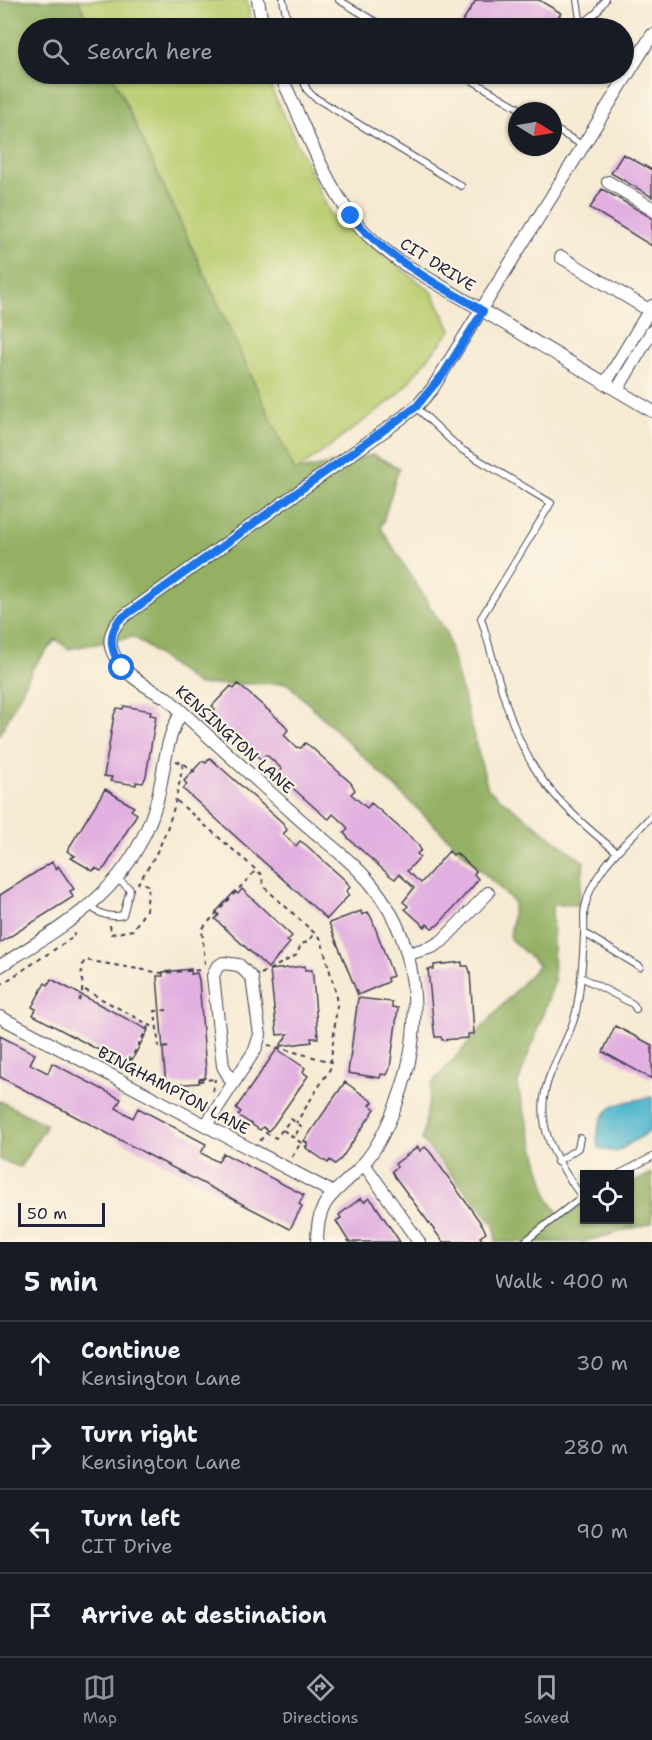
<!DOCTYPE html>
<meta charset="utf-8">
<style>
body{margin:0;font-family:"Shantell Sans",sans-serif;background:#242831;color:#f1f3f6}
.controls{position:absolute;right:18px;bottom:18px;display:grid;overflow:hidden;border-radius:0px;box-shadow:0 2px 4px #0004}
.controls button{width:54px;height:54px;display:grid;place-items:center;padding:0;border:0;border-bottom:2px solid #363941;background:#171b24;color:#f1f3f6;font:30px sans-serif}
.compass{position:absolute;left:508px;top:102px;width:54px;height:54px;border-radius:50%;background:#171b24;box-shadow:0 2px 4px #0004;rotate:101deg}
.scale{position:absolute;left:18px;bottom:15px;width:87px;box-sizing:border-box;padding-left:6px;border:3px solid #22223b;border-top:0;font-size:16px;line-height:21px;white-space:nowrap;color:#22223b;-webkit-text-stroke:4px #fcf5e5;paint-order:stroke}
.stop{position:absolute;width:18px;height:18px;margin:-14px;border:4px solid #1a73e8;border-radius:50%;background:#fff}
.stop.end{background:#1a73e8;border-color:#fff;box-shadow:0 2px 6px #0008}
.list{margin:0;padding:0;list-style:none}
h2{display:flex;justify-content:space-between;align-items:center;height:78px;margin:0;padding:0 24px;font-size:26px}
h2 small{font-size:20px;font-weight:400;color:#9ea1a6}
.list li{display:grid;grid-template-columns:39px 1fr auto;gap:18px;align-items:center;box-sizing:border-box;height:84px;padding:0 24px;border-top:2px solid #363941}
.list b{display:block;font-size:22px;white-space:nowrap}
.list p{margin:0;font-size:20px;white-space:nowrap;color:#9ea1a6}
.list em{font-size:20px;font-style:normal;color:#9ea1a6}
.icon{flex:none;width:33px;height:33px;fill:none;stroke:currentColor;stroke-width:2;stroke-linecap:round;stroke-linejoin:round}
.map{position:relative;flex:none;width:652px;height:1242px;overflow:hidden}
.search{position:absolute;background:#171b24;box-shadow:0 2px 4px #0004;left:18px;right:18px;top:18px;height:66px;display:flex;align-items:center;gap:15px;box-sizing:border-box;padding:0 21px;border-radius:33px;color:#9ea1a6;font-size:22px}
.sheet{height:414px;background:#171b24}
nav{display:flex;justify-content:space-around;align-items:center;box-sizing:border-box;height:84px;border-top:2px solid #363941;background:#171b24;font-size:16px;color:#9ea1a6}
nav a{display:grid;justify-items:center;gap:3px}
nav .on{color:#8c9099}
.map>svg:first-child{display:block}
</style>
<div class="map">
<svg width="652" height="1242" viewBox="0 0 652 1242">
<rect width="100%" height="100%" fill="#fcf5e5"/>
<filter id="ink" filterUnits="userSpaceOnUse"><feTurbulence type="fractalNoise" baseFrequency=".0167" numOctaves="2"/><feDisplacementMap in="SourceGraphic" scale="12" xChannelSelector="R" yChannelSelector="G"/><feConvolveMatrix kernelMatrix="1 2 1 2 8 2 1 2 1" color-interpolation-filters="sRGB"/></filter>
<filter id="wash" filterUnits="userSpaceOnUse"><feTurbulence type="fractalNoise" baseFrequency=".008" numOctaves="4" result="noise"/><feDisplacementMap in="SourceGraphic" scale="24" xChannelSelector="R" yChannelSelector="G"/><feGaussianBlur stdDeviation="1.35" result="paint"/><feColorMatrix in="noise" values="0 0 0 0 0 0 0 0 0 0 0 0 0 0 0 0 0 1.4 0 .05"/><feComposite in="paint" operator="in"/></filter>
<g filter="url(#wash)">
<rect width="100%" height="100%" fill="#f6ead3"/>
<path fill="#bacd71" stroke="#6e7856" stroke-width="1.5" d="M78 0H247L252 28H91Z
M112 74H264L331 215 432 292 451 330 397 396 295 472Z"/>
<path fill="#93b063" stroke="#5a694f" stroke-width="1.5" d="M0 0H78L91 28H28V74H112L295 471 374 455 399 468 381 528 446 632 488 789 584 862 578 905H552L554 983 517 1086 549 1200 560 1216 584 1205V1220H630V1184L652 1173V1223L583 1242H496L494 1224 422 1140 432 1083 539 965 510 939 514 902 287 683 198 685 134 637 68 649 56 639 34 666 0 735Z
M0 1101 47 1125 20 1167 0 1160Z"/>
<path fill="#51b7cf" stroke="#3a6c85" stroke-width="1.5" d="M652 1097V1130L616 1152 600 1149C596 1143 597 1139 598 1131 602 1101 627 1102 652 1097Z"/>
<g id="blocks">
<path fill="#e1afe0" d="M476 0H539L561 13 551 28H458Z
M623 154 652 170V197L611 173Z
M602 189 652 218V246L590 208Z
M238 684 284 724 288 730 284 735 296 747 301 748 305 743 311 747 351 783 355 790 351 794 367 808 371 803 377 808 417 843 421 850 417 854 420 857 407 871 421 883 449 851 453 855 456 853 476 871 474 874 478 879 474 885 438 925 432 928 427 924 425 927 405 909 408 906 403 902 414 888 399 874 395 879 389 875 349 839 344 833 348 829 346 826 333 814 329 819 323 815 295 790 278 773 282 769 269 757 266 755 261 759 255 755 215 719 211 714 215 709 212 706 231 686 234 689Z
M124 706 151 711 150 715 156 716 146 776 143 783 136 782V785L110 781 112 777 104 776 114 715 117 708 123 709Z
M210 758 283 823 287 830 283 834 296 846 300 841 306 845 346 881 350 887 346 892 349 895 327 919 183 789 187 784 184 781 202 761 206 763Z
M105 789 134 807 131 810 137 814 106 866 101 871 95 868 93 871 71 858 75 856 67 851Z
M52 862 56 869 58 866 74 889 70 891 73 897 0 943V895Z
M242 889 292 936 287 941 290 943 268 968 215 919 219 915 216 912 235 891 238 894Z
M361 911 362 915 368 912 372 919 393 976 387 978 388 982 358 995 329 923Z
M462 962V966H468L470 972 474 1034H468V1038L442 1040 441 1037H435L434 1030 428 969H434V965Z
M305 966V970H312L313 977 318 1038H311L312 1042 280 1046 288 1034 277 1035 270 970Z
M191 969V974L197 973 199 980 206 1071 205 1078 199 1079V1083L173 1085 172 1081 166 1082 165 1075 157 976H163V972Z
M51 979 148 1030 132 1060 129 1058 126 1063 119 1061 33 1015 36 1009 32 1007 45 983 48 985Z
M358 998 392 1002V1007L398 1008 390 1068 387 1075 381 1074 380 1078 348 1073Z
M615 1026 652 1045V1079L603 1052Z
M0 1036 35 1054 30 1064 48 1073 52 1063 121 1099 116 1108 133 1118 138 1108 206 1144 201 1153 218 1162 223 1153 304 1195 299 1204 302 1206 290 1229 0 1077Z
M277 1049 305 1068 303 1072 308 1076 273 1126 268 1131 263 1127 260 1130 238 1115 241 1112 236 1108Z
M345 1082 373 1102 370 1105 375 1109 341 1159 335 1164 330 1160 328 1163 306 1148 308 1144 304 1141Z
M418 1147 420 1151 425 1147 430 1152 483 1226 486 1233 480 1237 484 1242H443L395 1177 392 1171 397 1167 395 1164Z
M361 1198 364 1202 369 1198 374 1203 400 1242H349L336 1221 341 1218 339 1215Z"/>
</g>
</g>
<g filter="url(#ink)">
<use href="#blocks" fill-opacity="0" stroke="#424052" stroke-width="1.5"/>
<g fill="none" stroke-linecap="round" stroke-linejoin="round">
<g stroke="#424052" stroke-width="8">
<path id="service" d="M283 0 289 28
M339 0 386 28
M577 0 581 25 597 12 605 0
M301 74 307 90 314 97 461 186
M461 74 524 111
M553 128 584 146
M416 407 459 448 551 503 481 618C498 672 509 736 544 782 565 809 590 831 617 852
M90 906C100 915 111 918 123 915L130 889 117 879
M584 933 640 967
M581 977 633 1004 636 1009
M557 1162 578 1148 580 1138
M619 1174 652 1157
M582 1197C555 1160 531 1122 550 1075 558 1054 571 1034 576 1012 581 986 583 960 584 934 585 925 583 915 585 907 592 870 629 841 652 815
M524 1242 584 1195"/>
</g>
<g stroke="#424052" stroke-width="14">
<path id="minor" d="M258 0 263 28
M280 74C301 118 323 179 352 217 365 235 382 248 399 261L652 411
M608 182 652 208
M561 257 652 312
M605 384 652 306
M617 390 652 331
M408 954 432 947 442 941 488 893
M0 966C70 922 131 889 156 804 165 773 164 739 182 712
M0 1017 332 1192
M206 1125 255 1050 260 1035 252 978 239 965 223 963 217 967 213 976 223 1066 232 1082
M364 1164 419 1242
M317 1242C317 1194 337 1195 363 1164 375 1151 384 1133 391 1117 424 1041 426 952 372 885 351 859 319 837 295 815 252 776 209 737 167 698 137 683 83 648 127 614L391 426 416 407 432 389 652 35"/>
</g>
<path stroke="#424052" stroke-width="2" stroke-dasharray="4.5 4.5" stroke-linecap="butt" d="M176 761 183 763 195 772
M177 801 262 875 263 886 321 939 335 990 337 1005 330 1069 296 1123
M110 925 111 934 133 930 146 910 149 885 138 883C166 843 175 811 183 763
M205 964 202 929 256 870
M261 974 297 955 301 944 308 942 314 933
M0 985 75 936 73 933
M85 990 157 1029
M79 1001C87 985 77 971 85 960L161 973 202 970
M167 1010 155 1011 159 1048 170 1047
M268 1045 332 1062
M125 1070 149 1025
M199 1081 214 1079
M213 1091 215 1079
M199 1107 205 1104
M283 1130 307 1147
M260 1141 266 1133 276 1138 291 1119 301 1126 294 1137
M292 1157 300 1144"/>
<use href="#service" stroke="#fff" stroke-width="6"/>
<use href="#minor" stroke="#fff" stroke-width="12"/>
</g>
</g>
<g fill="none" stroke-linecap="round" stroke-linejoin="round" filter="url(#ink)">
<path stroke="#1a73e8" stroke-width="8" d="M122 668C111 652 107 637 119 620L416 407 444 373 483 311C436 283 387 259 351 216"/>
</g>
<g text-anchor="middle" stroke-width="4.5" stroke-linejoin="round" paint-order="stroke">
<g font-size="16" fill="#22223b" stroke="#fcf5e5">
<text transform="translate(438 264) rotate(32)" y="6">CIT DRIVE</text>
<text transform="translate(235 739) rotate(42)" y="6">KENSINGTON LANE</text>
<text transform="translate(174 1090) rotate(28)" y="6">BINGHAMPTON LANE</text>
</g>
</g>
</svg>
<div class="controls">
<button><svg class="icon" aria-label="locate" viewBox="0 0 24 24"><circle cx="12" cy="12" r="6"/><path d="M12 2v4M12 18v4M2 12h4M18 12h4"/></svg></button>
</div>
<svg class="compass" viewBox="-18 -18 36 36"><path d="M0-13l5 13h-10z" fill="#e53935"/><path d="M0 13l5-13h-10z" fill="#9ea1a6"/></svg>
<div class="scale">50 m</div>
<div class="stop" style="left:122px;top:668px"></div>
<div class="stop end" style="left:351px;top:216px"></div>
<div class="search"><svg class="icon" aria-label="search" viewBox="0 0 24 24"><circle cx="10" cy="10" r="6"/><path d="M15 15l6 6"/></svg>Search here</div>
</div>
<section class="sheet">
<h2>5 min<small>Walk · 400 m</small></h2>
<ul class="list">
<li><svg class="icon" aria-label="ahead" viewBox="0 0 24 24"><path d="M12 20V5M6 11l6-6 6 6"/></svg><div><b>Continue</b><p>Kensington Lane</p></div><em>30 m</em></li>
<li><svg class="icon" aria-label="right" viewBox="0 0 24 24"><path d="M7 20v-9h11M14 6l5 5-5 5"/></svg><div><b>Turn right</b><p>Kensington Lane</p></div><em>280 m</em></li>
<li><svg class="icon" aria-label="left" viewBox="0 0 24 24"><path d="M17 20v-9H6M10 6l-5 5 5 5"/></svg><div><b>Turn left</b><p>CIT Drive</p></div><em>90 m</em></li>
<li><svg class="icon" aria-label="arrive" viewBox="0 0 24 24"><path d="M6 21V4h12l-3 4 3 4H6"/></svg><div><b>Arrive at destination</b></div></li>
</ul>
</section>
<nav>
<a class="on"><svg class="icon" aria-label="map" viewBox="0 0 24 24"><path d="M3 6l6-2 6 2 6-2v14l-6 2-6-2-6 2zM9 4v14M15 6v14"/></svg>Map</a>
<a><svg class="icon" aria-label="directions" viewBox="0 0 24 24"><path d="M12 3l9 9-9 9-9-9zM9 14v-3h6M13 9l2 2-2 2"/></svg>Directions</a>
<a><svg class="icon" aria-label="saved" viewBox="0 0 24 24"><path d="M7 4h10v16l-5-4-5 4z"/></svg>Saved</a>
</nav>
